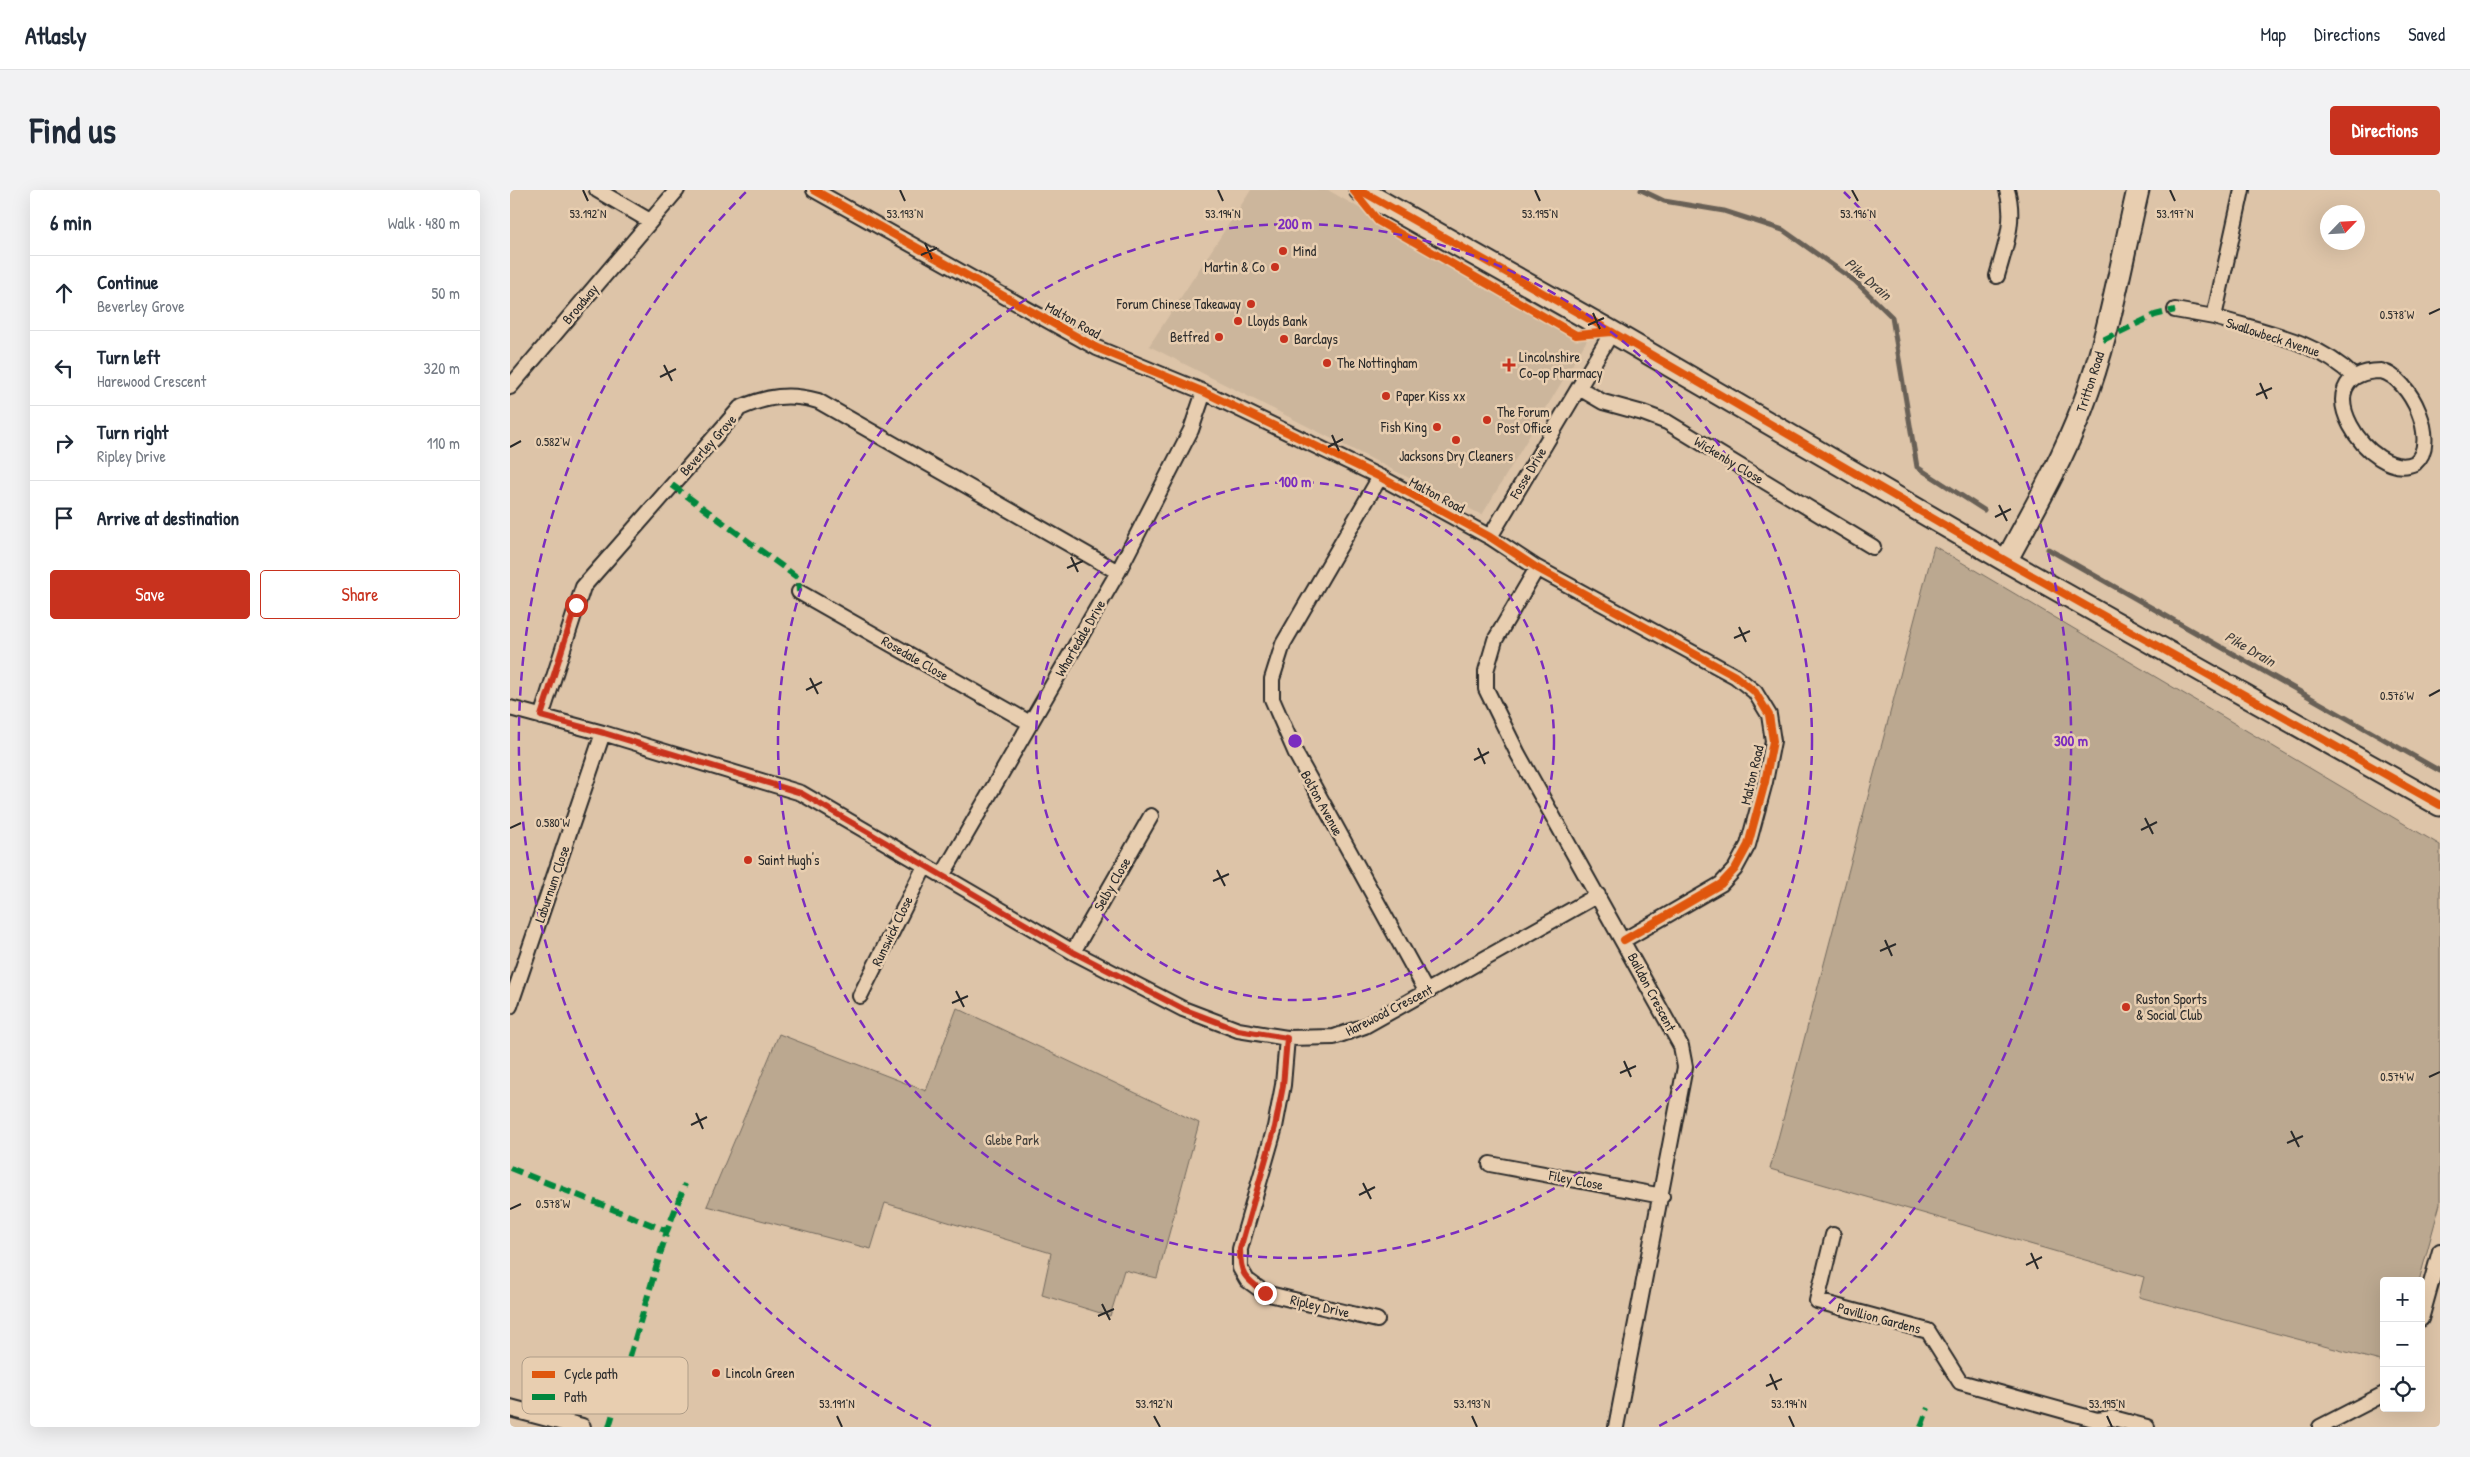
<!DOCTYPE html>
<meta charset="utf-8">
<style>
body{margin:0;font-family:"Patrick Hand",sans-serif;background:#f2f2f3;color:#1f2937}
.controls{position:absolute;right:15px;bottom:15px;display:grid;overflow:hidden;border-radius:5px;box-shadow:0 5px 20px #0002}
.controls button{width:45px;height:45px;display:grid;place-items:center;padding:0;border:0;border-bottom:1px solid #e0e1e3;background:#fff;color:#1f2937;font:25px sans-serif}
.compass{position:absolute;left:1810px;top:15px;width:45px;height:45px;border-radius:50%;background:#fff;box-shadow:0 5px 20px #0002;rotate:65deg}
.stop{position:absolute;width:15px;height:15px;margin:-11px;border:4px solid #c8321e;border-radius:50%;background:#fff}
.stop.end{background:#c8321e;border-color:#fff;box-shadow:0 1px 5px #0008}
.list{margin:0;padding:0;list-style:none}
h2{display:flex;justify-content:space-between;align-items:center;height:65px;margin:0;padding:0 20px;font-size:21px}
h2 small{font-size:16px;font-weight:400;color:#747a83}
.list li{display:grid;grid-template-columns:32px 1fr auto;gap:15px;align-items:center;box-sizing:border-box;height:75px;padding:0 20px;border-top:1px solid #e0e1e3}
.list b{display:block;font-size:19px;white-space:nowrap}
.list p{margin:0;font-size:16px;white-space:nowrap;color:#747a83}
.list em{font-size:16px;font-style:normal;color:#747a83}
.actions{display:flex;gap:10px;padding:15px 20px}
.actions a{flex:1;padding:11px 0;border:1px solid #c8321e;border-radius:5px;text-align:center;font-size:18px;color:#c8321e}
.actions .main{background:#c8321e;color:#fff}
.icon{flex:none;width:28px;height:28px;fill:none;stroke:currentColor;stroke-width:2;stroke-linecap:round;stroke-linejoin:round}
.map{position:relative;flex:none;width:1930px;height:1237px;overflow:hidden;border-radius:5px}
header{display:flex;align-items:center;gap:30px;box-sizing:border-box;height:70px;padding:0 25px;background:#fff;border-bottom:1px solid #e0e1e3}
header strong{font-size:24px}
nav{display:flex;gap:28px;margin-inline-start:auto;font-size:18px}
.intro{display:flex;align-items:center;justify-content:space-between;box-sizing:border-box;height:120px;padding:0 30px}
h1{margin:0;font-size:35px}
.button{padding:12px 22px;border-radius:5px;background:#c8321e;color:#fff;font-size:18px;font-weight:700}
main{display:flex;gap:30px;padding:0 30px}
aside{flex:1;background:#fff;border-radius:5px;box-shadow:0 5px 20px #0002}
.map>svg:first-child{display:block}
</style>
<header>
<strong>Atlasly</strong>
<nav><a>Map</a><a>Directions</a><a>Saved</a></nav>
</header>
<div class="intro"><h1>Find us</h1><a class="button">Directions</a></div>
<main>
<aside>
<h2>6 min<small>Walk · 480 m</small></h2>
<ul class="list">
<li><svg class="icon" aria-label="ahead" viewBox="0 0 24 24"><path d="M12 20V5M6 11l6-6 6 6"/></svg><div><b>Continue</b><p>Beverley Grove</p></div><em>50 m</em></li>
<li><svg class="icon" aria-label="left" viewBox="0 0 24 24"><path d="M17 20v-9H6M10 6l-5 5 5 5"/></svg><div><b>Turn left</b><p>Harewood Crescent</p></div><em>320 m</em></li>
<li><svg class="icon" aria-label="right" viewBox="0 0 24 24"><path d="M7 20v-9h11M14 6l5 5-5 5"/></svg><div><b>Turn right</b><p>Ripley Drive</p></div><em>110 m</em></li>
<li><svg class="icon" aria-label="arrive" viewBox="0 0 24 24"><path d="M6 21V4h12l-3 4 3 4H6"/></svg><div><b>Arrive at destination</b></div></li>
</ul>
<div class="actions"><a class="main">Save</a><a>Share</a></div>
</aside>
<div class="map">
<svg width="1930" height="1237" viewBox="0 0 1930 1237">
<rect width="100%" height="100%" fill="#ddc4a8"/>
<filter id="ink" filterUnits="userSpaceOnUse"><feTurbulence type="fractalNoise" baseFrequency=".02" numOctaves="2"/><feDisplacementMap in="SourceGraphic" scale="10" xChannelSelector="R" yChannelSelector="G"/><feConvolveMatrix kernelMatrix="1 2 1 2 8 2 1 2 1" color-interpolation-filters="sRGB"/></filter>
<g filter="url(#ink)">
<path fill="#ccb69c" d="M741 0H818L1077 150 972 325 639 156Z"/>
<path fill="#bba890" stroke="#736a5e" d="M1424 356 1930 655V1014L1909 1091H1874V1172L1629 1107 1634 1087 1260 979Z
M447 818 689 933 647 1088 614 1080 600 1126 532 1105 541 1063 375 1013 361 1059 197 1016 269 844 416 901Z"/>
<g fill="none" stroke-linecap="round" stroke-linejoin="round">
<path stroke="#686056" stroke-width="5" d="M1131 0 1154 11 1214 21 1273 40 1345 91 1382 127 1407 277 1474 320
M1538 359 1930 581"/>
<g stroke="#2b2b2b" stroke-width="18">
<path id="minor" d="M87 0 140 31
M304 0 587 158 694 202 870 287 980 347 1027 378 1225 486 1245 502 1259 525 1263 551 1255 592 1238 655 1225 679 1211 694 1114 750
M1732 0 1704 127C1752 142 1807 150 1844 187
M1487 86C1495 57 1506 30 1497 0
M1665 120 1704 127
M1871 181C1901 188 1930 252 1905 273 1861 294 1788 182 1871 181Z
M0 197 167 0
M1069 198 1093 212 1133 223 1157 232 1363 357
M870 287 773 454 762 489V509L787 566 916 801
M980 347 1102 142
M1027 378 985 450 976 481V499L1008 564 1171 856 1175 877 1106 1237
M289 402 520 533
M0 518 93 543 291 603 563 762 673 819 728 840 777 848 824 847 855 836 1088 705
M31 527 73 397 230 218C257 206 280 203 308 211L608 382
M432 686 608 382 681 240 694 202
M563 762 641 626
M350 806 415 676
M0 816 93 543
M777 848 773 895 765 937 730 1059V1078L737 1090 755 1103 867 1130
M980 974 1152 1006
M1323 1045 1307 1111 1418 1141 1450 1192 1587 1230 1603 1228 1637 1237
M1911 1129 1930 1061
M1810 1237 1874 1204"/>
</g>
<g stroke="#2b2b2b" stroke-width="20">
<path id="tertiary" d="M0 1218 72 1237"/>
</g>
<g stroke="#2b2b2b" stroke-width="25">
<path id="primary" d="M850 0 1102 142 1496 371 1930 615
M1496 371C1523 321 1552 271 1572 218 1599 149 1611 72 1628 0"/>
</g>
<use href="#minor" stroke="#e8ceb0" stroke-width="14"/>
<use href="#tertiary" stroke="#e8ceb0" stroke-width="16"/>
<use href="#primary" stroke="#e8ceb0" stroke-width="21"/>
<path stroke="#00873e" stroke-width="6" stroke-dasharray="12 6" stroke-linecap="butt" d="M1593 150 1645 125 1665 120
M162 295 288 388 289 402
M0 978 157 1041
M99 1237 157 1041 175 994
M1411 1237 1418 1218"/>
<g stroke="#e8ceb0" stroke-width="11">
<path id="cycleway" d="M304 0 587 158 694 202 870 287 980 347 1027 378 1225 486 1245 502 1259 525 1263 551 1255 592 1238 655 1225 679 1211 694 1114 750
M843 0 868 31 1066 145 1102 142
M850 0 1102 142 1496 371 1930 615"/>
</g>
<use href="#cycleway" stroke="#df570e" stroke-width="8"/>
</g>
</g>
<g fill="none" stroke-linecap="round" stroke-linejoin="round" filter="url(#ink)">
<path stroke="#c8321e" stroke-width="6" d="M66 415 31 526 94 543 291 603 563 762 673 819 728 840 777 848 773 896 765 937 730 1059C730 1085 735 1088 755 1103"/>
</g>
<path fill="none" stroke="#2b2b2b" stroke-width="2" d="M73 0 78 11M390 0 395 11M708 0 713 11M1025 0 1030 11M1342 0 1348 11M1660 0 1665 11M415 53 422 69M411 65 427 58M1083 123 1090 139M1919 124 1930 119M1078 135 1094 128M154 175 162 191M150 187 166 179M1750 193 1757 209M1746 205 1762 198M822 245 829 261M0 257 11 251M818 257 833 249M1489 315 1497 331M1485 327 1501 319M561 367 568 382M557 378 573 371M1229 437 1236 452M1224 448 1240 441M300 488 308 504M296 500 312 492M1919 506 1930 500M968 558 975 574M964 570 979 562M1635 628 1643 644M0 638 11 633M1631 640 1647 632M707 680 715 696M703 691 719 684M1375 750 1382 766M1370 761 1386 754M446 801 454 817M442 813 458 806M1114 871 1121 887M1110 883 1126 876M1919 887 1930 882M186 923 193 939M181 935 197 927M1781 941 1789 957M1777 953 1793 946M853 993 861 1009M849 1005 865 997M0 1019 11 1014M1521 1063 1528 1079M1516 1075 1532 1067M592 1114 600 1130M588 1126 604 1119M1260 1184 1267 1200M1256 1196 1272 1189M327 1226 332 1237M644 1226 650 1237M962 1226 967 1237M1279 1226 1284 1237M1597 1226 1602 1237"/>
<g fill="none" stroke="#7b2cbf" stroke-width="2.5" stroke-dasharray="9 6">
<circle cx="785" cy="551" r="259"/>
<circle cx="785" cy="551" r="517"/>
<path d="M421 1236A776 776 0 0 1 236 2M1334 2A776 776 0 0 1 1149 1236"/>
</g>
<g fill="#c8321e" stroke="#e8ceb0" stroke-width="2">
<circle cx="773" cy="61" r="5"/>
<circle cx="765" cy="77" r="5"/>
<circle cx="741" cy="114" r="5"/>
<circle cx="728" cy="131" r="5"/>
<circle cx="709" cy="147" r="5"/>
<circle cx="774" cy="149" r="5"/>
<circle cx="817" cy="173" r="5"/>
<path d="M996.5 167.5h5v5h5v5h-5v5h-5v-5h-5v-5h5z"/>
<circle cx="876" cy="206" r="5"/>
<circle cx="977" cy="230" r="5"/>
<circle cx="927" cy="237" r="5"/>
<circle cx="946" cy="250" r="5"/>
<circle cx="238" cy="670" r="5"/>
<circle cx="1616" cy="817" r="5"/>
<circle cx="206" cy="1183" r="5"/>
</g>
<g text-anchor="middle" stroke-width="5" stroke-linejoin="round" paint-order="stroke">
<g font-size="14" fill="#2b2b2b" stroke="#e8ceb0" text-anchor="start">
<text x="783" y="66">Mind</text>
<text x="755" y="82" text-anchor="end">Martin &amp; Co</text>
<text x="731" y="119" text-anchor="end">Forum Chinese Takeaway</text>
<text x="738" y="136">Lloyds Bank</text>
<text x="699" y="152" text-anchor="end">Betfred</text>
<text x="784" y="154">Barclays</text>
<text x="1009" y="172">Lincolnshire<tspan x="1009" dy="16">Co-op Pharmacy</tspan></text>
<text x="827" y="178">The Nottingham</text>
<text x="886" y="211">Paper Kiss xx</text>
<text x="987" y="227">The Forum<tspan x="987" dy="16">Post Office</tspan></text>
<text x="917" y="242" text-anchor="end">Fish King</text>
<text x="946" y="271" text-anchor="middle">Jacksons Dry Cleaners</text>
<text x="248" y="675">Saint Hugh's</text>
<text x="1626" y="814">Ruston Sports<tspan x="1626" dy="16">&amp; Social Club</tspan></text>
<text x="216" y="1188">Lincoln Green</text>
</g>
<g font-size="14" fill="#2b2b2b" stroke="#e8ceb0">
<text transform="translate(70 114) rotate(-50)" y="5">Broadway</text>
<text transform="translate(563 130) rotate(29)" y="5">Malton Road</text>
<text transform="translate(1763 147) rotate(18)" y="5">Swallowbeck Avenue</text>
<text transform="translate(1580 192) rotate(-72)" y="5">Tritton Road</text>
<text transform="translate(198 255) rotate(-48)" y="5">Beverley Grove</text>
<text transform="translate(1219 270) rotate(31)" y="5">Wickenby Close</text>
<text transform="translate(1018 283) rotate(-59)" y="5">Fosse Drive</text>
<text transform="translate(927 305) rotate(28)" y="5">Malton Road</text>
<text transform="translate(570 448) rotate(-60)" y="5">Wharfedale Drive</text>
<text transform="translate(405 468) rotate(30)" y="5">Rosedale Close</text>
<text transform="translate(1242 585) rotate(-77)" y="5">Malton Road</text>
<text transform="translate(812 613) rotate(61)" y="5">Bolton Avenue</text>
<text transform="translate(42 694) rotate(-71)" y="5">Laburnum Close</text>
<text transform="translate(602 694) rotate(-60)" y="5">Selby Close</text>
<text transform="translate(382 741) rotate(-64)" y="5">Runswick Close</text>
<text transform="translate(1142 802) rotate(62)" y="5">Baildon Crescent</text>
<text transform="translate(879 820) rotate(-27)" y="5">Harewood Crescent</text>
<text transform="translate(1066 990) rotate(11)" y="5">Filey Close</text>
<text transform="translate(810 1116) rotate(13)" y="5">Ripley Drive</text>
<text transform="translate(1369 1128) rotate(15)" y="5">Pavillion Gardens</text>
</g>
<g font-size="14" fill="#413e3a" stroke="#e8ceb0">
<text x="502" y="955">Glebe Park</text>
</g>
<g font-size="15" font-style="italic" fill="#44413d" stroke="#e8ceb0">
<text transform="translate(1358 89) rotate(41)" y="5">Pike Drain</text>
<text transform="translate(1740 459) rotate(30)" y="5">Pike Drain</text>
</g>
</g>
<rect x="12" y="1167" width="166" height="57" rx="8" fill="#e8ceb0" stroke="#af9d88" stroke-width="1"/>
<rect x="22" y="1181" width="23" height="7" fill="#df570e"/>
<rect x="22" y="1204" width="23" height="6" fill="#00873e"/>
<g font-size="14" fill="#2b2b2b">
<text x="54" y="1189">Cycle path</text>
<text x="54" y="1212">Path</text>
</g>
<g font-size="12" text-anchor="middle" fill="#2b2b2b" stroke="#e8ceb0" stroke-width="5" stroke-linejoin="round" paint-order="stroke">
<text x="78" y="28">53.192°N</text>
<text x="395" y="28">53.193°N</text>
<text x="713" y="28">53.194°N</text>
<text x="1030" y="28">53.195°N</text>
<text x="1348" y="28">53.196°N</text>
<text x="1665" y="28">53.197°N</text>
<text x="1887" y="129">0.578°W</text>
<text x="43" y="256">0.582°W</text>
<text x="1887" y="510">0.576°W</text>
<text x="43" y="637">0.580°W</text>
<text x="1887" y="891">0.574°W</text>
<text x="43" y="1018">0.578°W</text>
<text x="327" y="1218">53.191°N</text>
<text x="644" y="1218">53.192°N</text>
<text x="962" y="1218">53.193°N</text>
<text x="1279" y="1218">53.194°N</text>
<text x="1597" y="1218">53.195°N</text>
</g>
<circle cx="785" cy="551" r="8" fill="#7b2cbf" stroke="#e8ceb0" stroke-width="2.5"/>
<g font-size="15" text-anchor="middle" font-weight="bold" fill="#7b2cbf" stroke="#e8ceb0" stroke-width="5" stroke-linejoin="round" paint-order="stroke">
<text x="785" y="39">200 m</text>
<text x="785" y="297">100 m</text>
<text x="1561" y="556">300 m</text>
</g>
</svg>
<div class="controls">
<button>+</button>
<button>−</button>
<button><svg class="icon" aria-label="locate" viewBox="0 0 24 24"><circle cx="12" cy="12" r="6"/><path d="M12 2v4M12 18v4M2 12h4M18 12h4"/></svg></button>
</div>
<svg class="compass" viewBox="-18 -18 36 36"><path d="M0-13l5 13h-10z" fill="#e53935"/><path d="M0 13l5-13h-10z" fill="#747a83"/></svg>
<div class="stop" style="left:66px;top:415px"></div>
<div class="stop end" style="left:755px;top:1103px"></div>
</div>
</main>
